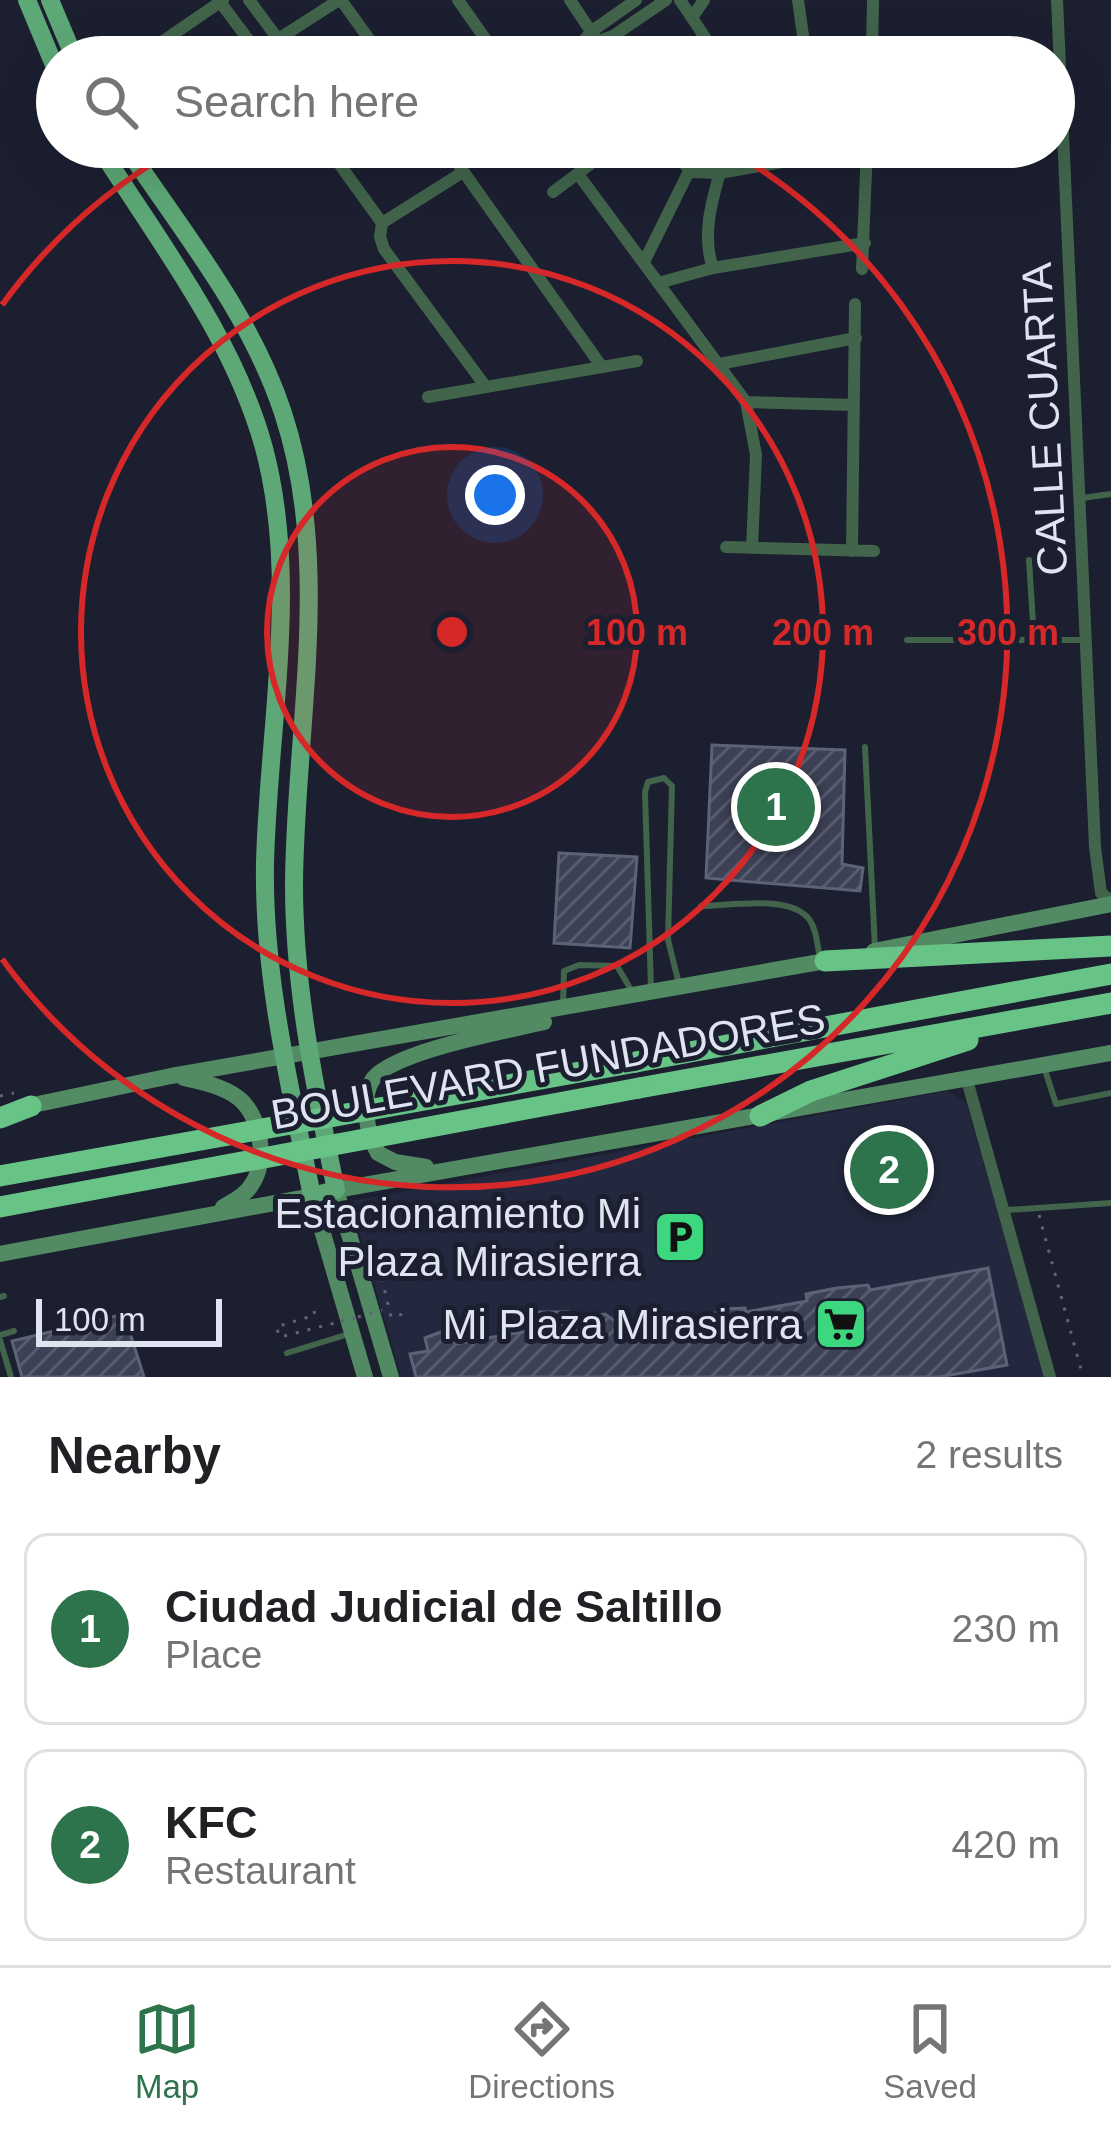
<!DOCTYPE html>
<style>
body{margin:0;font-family:Arial,sans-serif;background:#f6f6f6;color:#202124}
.scale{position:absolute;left:36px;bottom:30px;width:186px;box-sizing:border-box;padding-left:12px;border:6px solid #e0e3f0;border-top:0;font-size:33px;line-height:42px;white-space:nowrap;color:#e0e3f0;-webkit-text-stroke:9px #1b1f30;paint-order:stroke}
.you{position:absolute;left:495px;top:495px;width:42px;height:42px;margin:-30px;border:9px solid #fff;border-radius:50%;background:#1a73e8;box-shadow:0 0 0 18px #1a73e833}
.badge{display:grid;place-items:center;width:78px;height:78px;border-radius:50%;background:#2d734c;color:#fff;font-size:39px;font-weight:700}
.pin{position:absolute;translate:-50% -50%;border:6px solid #fff;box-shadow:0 3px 12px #0006}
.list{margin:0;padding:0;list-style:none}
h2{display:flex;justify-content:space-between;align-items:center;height:156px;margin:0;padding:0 48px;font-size:51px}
h2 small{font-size:39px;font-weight:400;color:#757577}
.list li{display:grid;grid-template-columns:78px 1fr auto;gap:36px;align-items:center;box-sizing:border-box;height:192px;margin:0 24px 24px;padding:0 24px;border:3px solid #e0e0e0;border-radius:24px}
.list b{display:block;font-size:45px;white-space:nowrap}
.list p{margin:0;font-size:39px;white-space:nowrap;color:#757577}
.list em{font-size:39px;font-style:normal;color:#757577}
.icon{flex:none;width:66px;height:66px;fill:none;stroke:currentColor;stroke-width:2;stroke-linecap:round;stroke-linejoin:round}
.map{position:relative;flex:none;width:1111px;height:1377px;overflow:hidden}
.search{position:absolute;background:#fff;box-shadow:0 12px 48px #0002;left:36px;right:36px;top:36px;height:132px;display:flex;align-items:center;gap:30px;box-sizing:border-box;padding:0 42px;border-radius:66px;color:#757577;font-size:45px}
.sheet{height:588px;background:#fff}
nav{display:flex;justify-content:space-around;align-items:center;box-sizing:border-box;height:168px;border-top:3px solid #e0e0e0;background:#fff;font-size:33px;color:#757577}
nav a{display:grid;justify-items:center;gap:6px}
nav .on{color:#2d734c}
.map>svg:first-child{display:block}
</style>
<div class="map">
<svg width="1111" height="1377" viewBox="0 0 1111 1377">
<defs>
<pattern id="building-hatch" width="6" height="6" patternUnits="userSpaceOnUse" patternTransform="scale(3)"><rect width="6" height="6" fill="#3d4155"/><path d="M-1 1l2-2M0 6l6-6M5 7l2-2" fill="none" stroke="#595c6e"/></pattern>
</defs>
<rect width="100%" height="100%" fill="#1b1f30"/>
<path fill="#23283f" d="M948 1091 966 1103 1045 1377H401L350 1201Z"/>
<path fill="url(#building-hatch)" stroke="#5d6277" stroke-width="3" d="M712 745 845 750 842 864 863 868 860 891 706 878Z
M559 853 637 857 630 948 554 943Z
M901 1147 908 1192 903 1200 888 1202 876 1189 870 1150Z
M988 1268 1007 1365 939 1377H416L410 1354 428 1351 425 1338 451 1328 455 1344 538 1329 536 1312H568L569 1321 605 1314 633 1334 707 1320V1316L725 1309 745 1308 746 1312 807 1301 806 1294 837 1288 868 1285 870 1290Z
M124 1314 144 1377H22L12 1341Z"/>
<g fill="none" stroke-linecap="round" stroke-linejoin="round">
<path stroke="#626575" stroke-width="3" stroke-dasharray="3 9" stroke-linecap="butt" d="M0 1096 14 1093
M1039 1215 1083 1377
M371 1263 378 1262 391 1317 408 1313
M314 1311 315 1315 276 1327 280 1337 335 1323"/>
<path stroke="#41644b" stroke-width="6" d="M1082 498 1111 494
M1029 560 1034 639
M907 640H1083
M865 747 875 948
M701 906C730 906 789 894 809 919 817 930 817 945 820 958
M651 989 645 792 648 782 664 778 672 786 668 940 679 984
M563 1004 564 971 579 965 617 966 633 993
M1045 1070 1056 1104 1111 1093
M1007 1210 1111 1203
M0 1297 4 1296
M0 1335 14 1331
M0 1340 11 1377
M287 1353 352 1333"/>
<path stroke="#41644b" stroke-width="12" d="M249 0 278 39
M341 0 382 57
M458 0 498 57
M570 0 608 57
M680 0 718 57
M798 0 806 57
M1057 0 1095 847 1101 893 1111 901
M220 2 259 54
M693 16 704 0
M582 47 613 36 666 0
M258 52 339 0
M140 57 223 0
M570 57 592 31 636 0
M872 57 873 0
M327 147 382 223 380 237 384 249 486 387
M446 147 602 367
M670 147 691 172 720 173 867 147 862 269
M578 174 746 402 756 455 752 548
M553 192 613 147
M382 223 463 172
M644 262 701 147
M713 268C699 229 717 186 727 147
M658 283 713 268 865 243
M714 365 856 338
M428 397 637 361
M746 402 853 405
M726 547 874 551
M852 551 855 304
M967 1080 1050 1377"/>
<path stroke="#528a63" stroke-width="16" d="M874 951 1111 904
M184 1078C202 1082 222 1086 237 1097 261 1114 268 1161 252 1184 246 1195 233 1201 223 1207
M19 1108 171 1076 837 959
M426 1167 395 1162 378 1153C367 1134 360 1098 373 1079 394 1051 507 1031 544 1022
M0 1254 312 1196 365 1377
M391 1377 336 1190 1111 1053"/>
<path stroke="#5da876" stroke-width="18" d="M27 0 57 72
M50 0 74 57
M99 147C159 242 234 338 264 448 300 583 268 727 265 864 263 976 290 1087 312 1196L336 1190C315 1088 294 989 294 884 295 728 333 564 283 413 251 315 183 232 126 147"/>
<path stroke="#68c386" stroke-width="21" d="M825 961 1111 946
M636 1062 1111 974
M639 1088 1111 1003
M760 1116 811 1091 968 1040
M0 1118 31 1106"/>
<path stroke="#626575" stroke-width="3" stroke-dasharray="3 9" stroke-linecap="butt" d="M358 1317 382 1310
M341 1321 355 1318"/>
<path stroke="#68c386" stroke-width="21" d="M0 1176 636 1062
M0 1207 639 1088"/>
</g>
<circle cx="452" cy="632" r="185" fill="#d62828" fill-opacity=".12"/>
<g fill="none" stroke="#d62828" stroke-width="6">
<circle cx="452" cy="632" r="185"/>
<circle cx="452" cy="632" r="371"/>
<path d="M2 305A556 556 0 0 1 178 148M726 148A556 556 0 1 1 2 959"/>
</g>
<defs>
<g id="parking-square" transform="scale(2.7)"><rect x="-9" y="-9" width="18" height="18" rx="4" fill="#3cd77e" stroke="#1b1f30"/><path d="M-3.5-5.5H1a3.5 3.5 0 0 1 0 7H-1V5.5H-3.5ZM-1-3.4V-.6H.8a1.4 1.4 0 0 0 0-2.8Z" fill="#111"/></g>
<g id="supermarket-square" transform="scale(2.7)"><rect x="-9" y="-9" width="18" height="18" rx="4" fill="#3cd77e" stroke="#1b1f30"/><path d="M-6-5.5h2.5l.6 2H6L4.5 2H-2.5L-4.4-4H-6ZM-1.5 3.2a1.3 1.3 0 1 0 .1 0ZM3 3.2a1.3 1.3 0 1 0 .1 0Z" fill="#111"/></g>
</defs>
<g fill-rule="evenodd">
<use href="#parking-square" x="680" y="1237"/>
<use href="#supermarket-square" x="841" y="1324"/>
</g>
<g text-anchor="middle" stroke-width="10" stroke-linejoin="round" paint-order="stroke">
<g font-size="42" fill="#e0e3f0" stroke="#1b1f30">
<text transform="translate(1044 419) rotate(-93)" y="15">CALLE CUARTA</text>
<text transform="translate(548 1066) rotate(-10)" y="15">BOULEVARD FUNDADORES</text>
</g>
<g font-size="42" fill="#e0e3f0" stroke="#1b1f30" text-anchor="end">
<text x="641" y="1228">Estacionamiento Mi<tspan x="641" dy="48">Plaza Mirasierra</tspan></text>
<text x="802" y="1339">Mi Plaza Mirasierra</text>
</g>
</g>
<circle cx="452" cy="632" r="18" fill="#d62828" stroke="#1b1f30" stroke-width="6"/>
<g font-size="36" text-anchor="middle" font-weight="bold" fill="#d62828" stroke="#1b1f30" stroke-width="10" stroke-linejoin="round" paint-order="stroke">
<text x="637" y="645">100 m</text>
<text x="823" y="645">200 m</text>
<text x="1008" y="645">300 m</text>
</g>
</svg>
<div class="scale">100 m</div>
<div class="you"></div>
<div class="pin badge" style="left:776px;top:807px">1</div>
<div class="pin badge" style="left:889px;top:1170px">2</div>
<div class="search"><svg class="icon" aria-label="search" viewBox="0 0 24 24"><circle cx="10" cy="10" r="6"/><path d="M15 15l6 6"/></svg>Search here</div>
</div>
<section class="sheet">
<h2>Nearby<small>2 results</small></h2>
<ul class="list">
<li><span class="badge">1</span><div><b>Ciudad Judicial de Saltillo</b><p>Place</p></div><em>230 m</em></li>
<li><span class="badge">2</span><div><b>KFC</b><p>Restaurant</p></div><em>420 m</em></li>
</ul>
</section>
<nav>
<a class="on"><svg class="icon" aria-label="map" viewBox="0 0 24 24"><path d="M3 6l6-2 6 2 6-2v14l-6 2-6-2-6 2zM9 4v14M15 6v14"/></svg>Map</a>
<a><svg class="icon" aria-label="directions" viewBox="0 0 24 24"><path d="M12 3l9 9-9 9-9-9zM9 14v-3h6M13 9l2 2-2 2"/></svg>Directions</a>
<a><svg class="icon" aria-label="saved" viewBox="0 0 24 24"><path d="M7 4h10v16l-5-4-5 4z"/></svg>Saved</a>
</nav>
